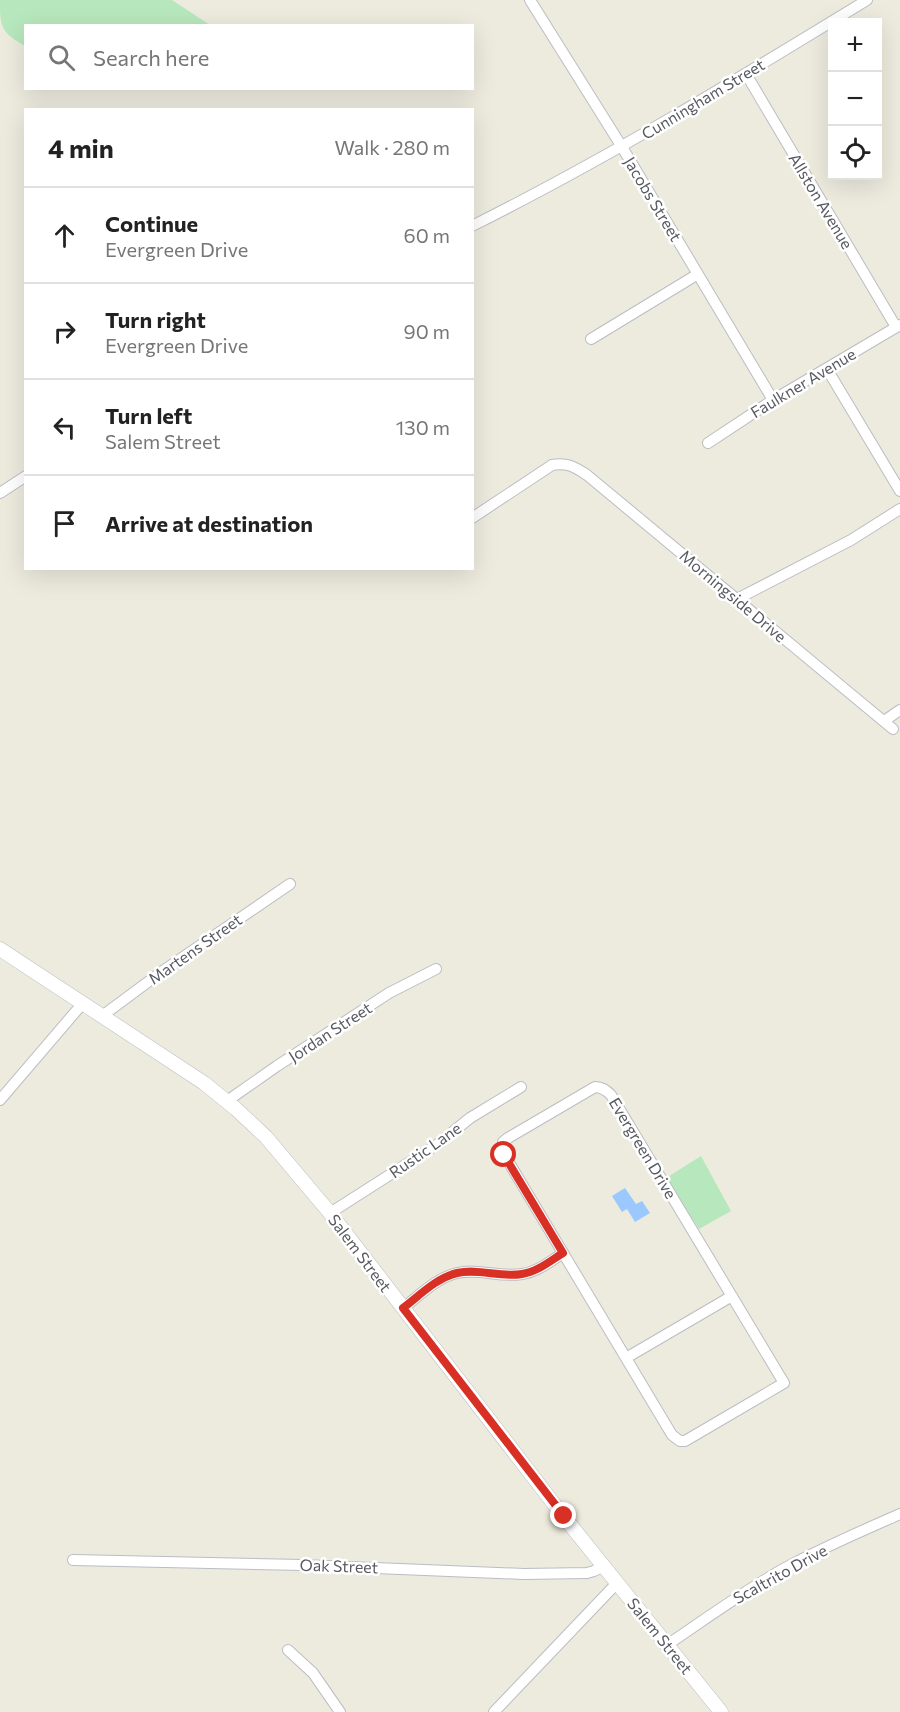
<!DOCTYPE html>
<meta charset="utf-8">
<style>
body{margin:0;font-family:Commissioner,sans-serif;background:#f6f6f6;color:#222}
.controls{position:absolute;right:18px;top:18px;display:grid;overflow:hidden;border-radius:0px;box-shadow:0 6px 24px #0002}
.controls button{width:54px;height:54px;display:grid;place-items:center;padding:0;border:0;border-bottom:2px solid #e0e0e0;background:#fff;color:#222;font:30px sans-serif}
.stop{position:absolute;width:18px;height:18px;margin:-14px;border:4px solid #d93025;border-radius:50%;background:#fff}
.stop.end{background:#d93025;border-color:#fff;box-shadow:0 2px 6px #0008}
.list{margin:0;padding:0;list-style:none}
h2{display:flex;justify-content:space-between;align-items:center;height:78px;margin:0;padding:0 24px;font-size:26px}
h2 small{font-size:20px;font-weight:400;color:#767676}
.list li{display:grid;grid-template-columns:39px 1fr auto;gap:18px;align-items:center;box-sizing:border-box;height:96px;padding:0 24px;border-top:2px solid #e0e0e0}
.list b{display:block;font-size:22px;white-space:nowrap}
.list p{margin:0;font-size:20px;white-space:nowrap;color:#767676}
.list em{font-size:20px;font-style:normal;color:#767676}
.icon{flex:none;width:33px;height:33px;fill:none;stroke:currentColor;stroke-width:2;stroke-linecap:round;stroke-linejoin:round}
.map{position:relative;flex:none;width:900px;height:1712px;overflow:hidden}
.search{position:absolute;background:#fff;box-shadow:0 6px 24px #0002;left:24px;top:24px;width:450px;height:66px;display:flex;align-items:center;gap:15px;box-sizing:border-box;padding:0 21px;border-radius:0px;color:#767676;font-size:22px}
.panel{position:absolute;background:#fff;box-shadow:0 6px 24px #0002;left:24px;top:108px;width:450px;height:462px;border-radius:0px}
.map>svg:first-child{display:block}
</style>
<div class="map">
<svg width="900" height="1712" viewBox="0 0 900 1712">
<rect width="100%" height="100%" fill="#edebde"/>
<path fill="#b7e7bc" d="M0 0H172L210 25 26 26 25 46C1 32 0 28 0 0Z
M701 1156 731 1211 699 1229 666 1178Z"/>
<path fill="#9bc9ff" d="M625 1188 636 1204 642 1201 650 1213 635 1222 627 1209 622 1212 612 1196Z"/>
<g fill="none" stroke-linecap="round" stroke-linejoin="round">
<g stroke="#bbbdc4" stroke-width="12">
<path id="minor" d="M530 0 622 147 773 400
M746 74 896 327
M472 226C608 158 738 79 867 0
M591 339 698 274
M827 369 900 491
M708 443 773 400 900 325
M0 493 26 476
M472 518 552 465C567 462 575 467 587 475L893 729
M737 599 851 540 900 509
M884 721 900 710
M102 1016 160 973 290 884
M595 1087C602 1087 606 1090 611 1095L784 1383 685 1441H680L672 1435 502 1151 503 1142 508 1138Z
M0 1100 83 1003
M227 1101 277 1066 389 993 436 969
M330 1213 438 1144 470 1118 521 1087
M403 1308C419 1296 436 1278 457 1273 479 1268 500 1278 522 1274 537 1272 551 1261 563 1253
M626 1358 732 1296
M73 1560 302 1565 524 1574 587 1573 594 1571 604 1566
M667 1645C707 1618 745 1590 787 1567 824 1547 862 1531 900 1514
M288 1650 313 1673 340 1712
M494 1712 617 1583"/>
</g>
<g stroke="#bbbdc4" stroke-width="15">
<path id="tertiary" d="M0 949 204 1083 236 1109 266 1137 330 1213 564 1517 721 1712"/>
</g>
<use href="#minor" stroke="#fff" stroke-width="10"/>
<use href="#tertiary" stroke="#fff" stroke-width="14"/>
</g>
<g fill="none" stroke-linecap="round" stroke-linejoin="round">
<path stroke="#d93025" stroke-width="8" d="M504 1155 563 1253C550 1261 537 1272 522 1274 500 1278 479 1268 457 1273 436 1278 419 1296 403 1308L564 1516"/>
</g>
<g text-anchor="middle" stroke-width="5" stroke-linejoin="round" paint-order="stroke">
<g font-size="16" fill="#575a61" stroke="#fff">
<text transform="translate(703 99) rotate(-31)" y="6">Cunningham Street</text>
<text transform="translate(653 199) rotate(59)" y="6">Jacobs Street</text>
<text transform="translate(821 201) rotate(59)" y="6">Allston Avenue</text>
<text transform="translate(803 383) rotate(-31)" y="6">Faulkner Avenue</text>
<text transform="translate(733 596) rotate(40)" y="6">Morningside Drive</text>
<text transform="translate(195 949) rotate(-35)" y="6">Martens Street</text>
<text transform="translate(330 1032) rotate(-33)" y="6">Jordan Street</text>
<text transform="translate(643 1148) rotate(59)" y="6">Evergreen Drive</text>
<text transform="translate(425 1150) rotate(-35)" y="6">Rustic Lane</text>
<text transform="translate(360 1253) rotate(53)" y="6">Salem Street</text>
<text transform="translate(339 1566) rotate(2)" y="6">Oak Street</text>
<text transform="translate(780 1574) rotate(-29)" y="6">Scaltrito Drive</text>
<text transform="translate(660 1636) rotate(51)" y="6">Salem Street</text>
</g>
</g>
</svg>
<div class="controls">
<button>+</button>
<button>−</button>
<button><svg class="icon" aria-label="locate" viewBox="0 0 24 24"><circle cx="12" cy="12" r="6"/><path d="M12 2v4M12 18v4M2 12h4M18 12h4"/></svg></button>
</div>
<div class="stop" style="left:504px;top:1155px"></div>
<div class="stop end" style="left:564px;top:1516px"></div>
<div class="search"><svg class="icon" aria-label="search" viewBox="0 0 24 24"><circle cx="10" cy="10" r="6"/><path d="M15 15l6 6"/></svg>Search here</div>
<section class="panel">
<h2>4 min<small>Walk · 280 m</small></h2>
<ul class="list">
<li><svg class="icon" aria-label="ahead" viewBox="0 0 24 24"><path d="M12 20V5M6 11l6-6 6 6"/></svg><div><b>Continue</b><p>Evergreen Drive</p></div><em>60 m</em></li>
<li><svg class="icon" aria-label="right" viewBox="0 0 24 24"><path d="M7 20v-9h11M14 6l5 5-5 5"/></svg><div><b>Turn right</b><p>Evergreen Drive</p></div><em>90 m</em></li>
<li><svg class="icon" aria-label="left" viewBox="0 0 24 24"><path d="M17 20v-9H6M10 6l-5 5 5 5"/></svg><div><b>Turn left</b><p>Salem Street</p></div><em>130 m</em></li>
<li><svg class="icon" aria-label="arrive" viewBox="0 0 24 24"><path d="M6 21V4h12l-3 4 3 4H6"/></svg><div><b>Arrive at destination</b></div></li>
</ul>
</section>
</div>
